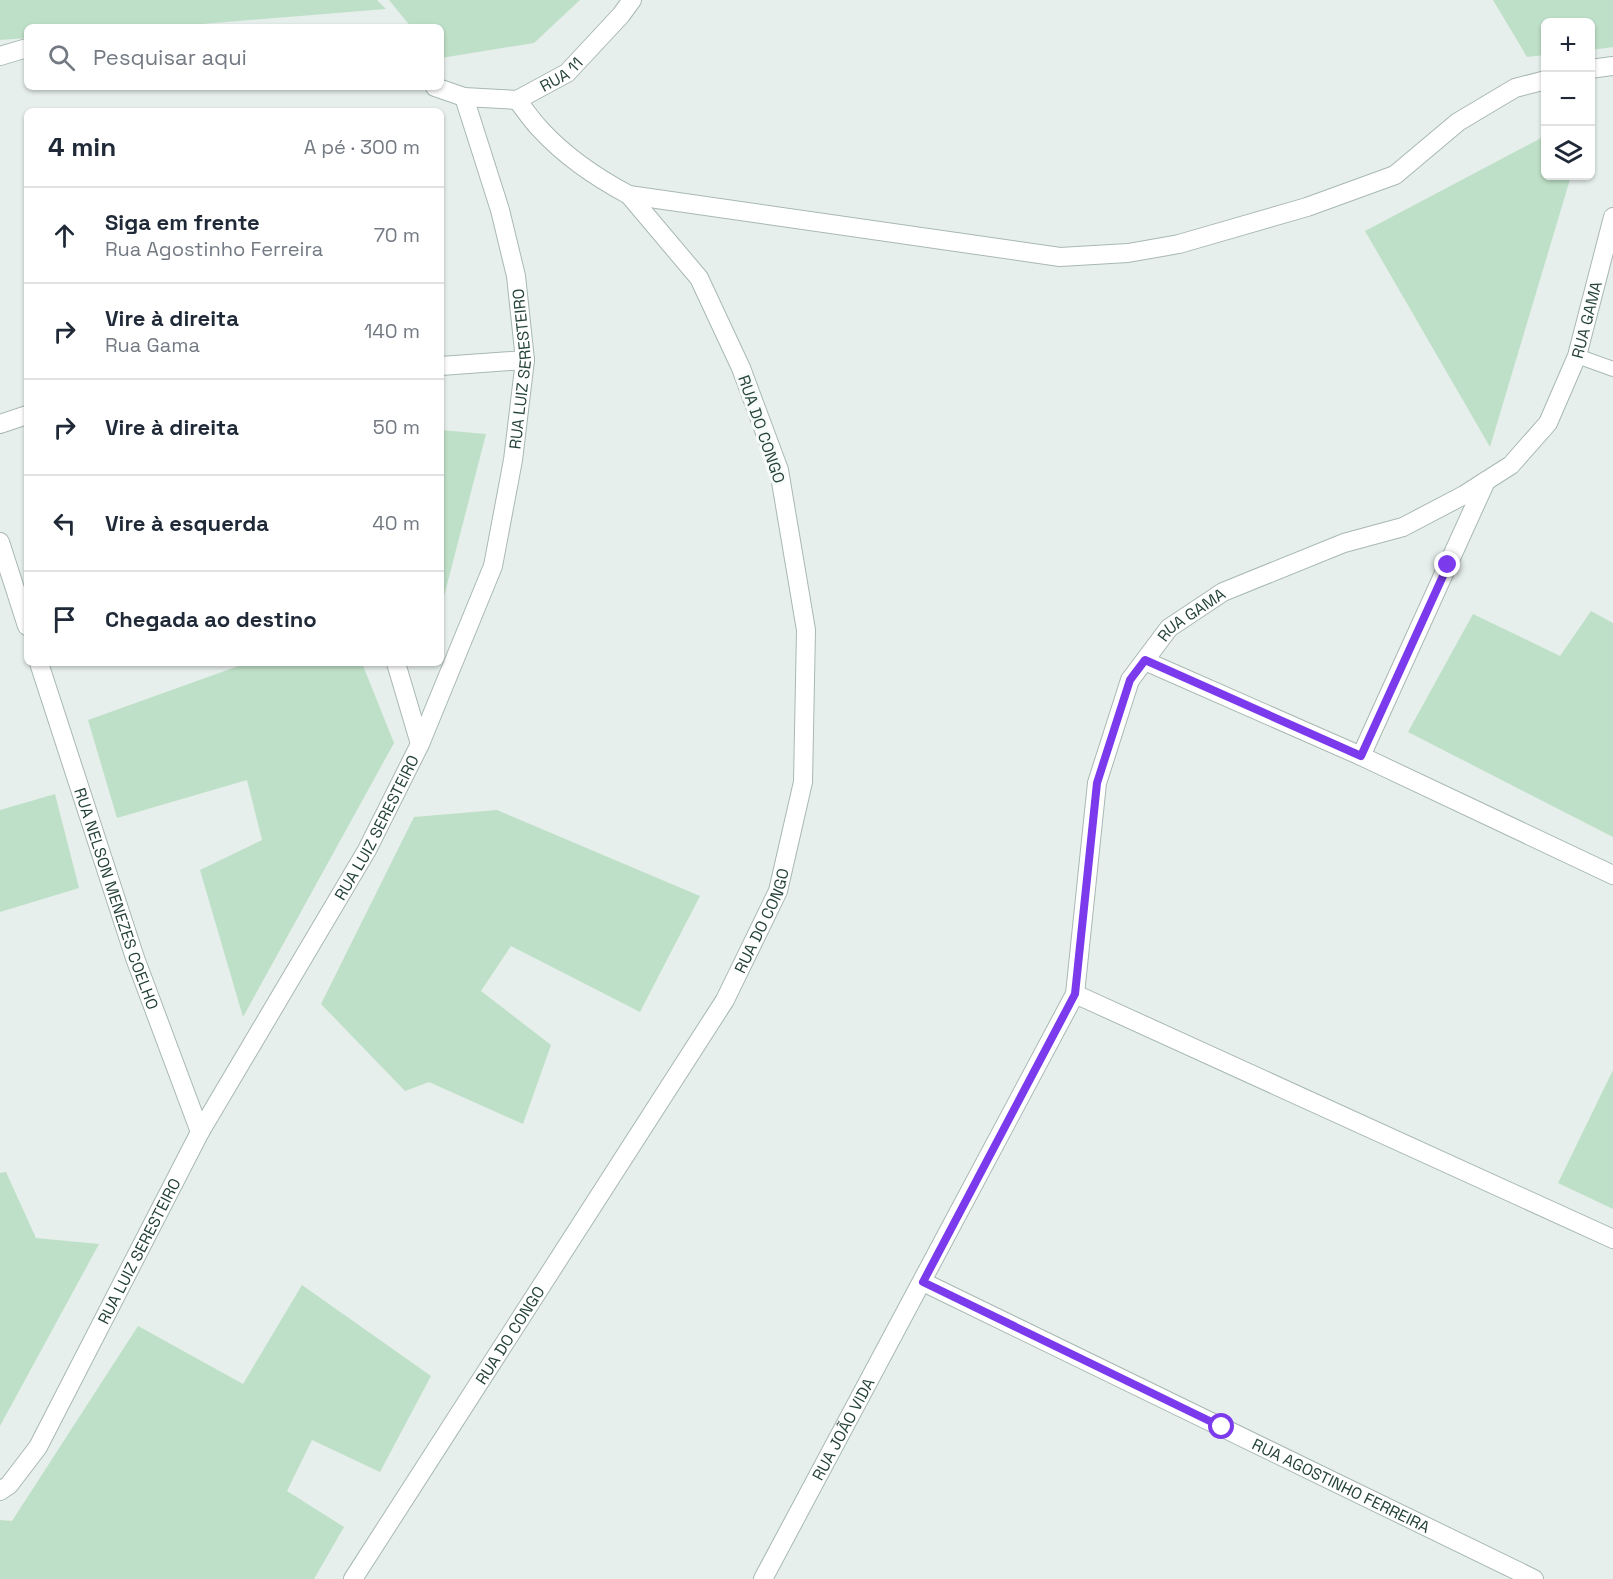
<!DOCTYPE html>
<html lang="pt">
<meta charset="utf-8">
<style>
body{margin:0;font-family:"Space Grotesk",sans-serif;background:#f6f6f7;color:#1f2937}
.controls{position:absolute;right:18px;top:18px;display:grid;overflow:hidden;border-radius:9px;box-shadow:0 2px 4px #0004}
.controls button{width:54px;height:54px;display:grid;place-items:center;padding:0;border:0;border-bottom:2px solid #e0e1e3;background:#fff;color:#1f2937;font:30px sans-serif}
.stop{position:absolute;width:18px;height:18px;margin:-14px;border:4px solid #7c3aed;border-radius:50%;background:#fff}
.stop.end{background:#7c3aed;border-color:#fff;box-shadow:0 2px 6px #0008}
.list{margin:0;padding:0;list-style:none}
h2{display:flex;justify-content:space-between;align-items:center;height:78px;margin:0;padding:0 24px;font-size:26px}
h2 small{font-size:20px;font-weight:400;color:#747a83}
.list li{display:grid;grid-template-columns:39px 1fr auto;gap:18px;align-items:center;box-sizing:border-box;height:96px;padding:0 24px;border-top:2px solid #e0e1e3}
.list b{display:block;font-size:22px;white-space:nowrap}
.list p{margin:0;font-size:20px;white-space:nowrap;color:#747a83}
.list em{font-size:20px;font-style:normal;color:#747a83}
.icon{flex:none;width:33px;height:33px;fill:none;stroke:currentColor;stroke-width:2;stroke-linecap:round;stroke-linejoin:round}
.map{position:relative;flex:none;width:1613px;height:1579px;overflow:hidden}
.search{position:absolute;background:#fff;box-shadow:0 2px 4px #0004;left:24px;top:24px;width:420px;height:66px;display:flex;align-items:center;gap:15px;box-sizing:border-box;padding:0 21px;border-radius:9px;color:#747a83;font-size:22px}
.panel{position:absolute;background:#fff;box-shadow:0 2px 4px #0004;left:24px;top:108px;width:420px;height:558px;border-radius:9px}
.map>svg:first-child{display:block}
</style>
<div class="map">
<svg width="1613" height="1579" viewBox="0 0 1613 1579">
<rect width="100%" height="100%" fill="#e6efeb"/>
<path fill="#bfe0c8" d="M0 0H377L386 9 164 27H27V38L0 40Z
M389 0H580L534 43 441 58V27H411Z
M1493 0H1613V47L1591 50 1590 22H1546L1545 55 1527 57Z
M1545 136 1546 176H1571L1490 447 1365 231Z
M441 430 486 434 441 608Z
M1591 611 1613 623V837L1408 732 1473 614 1560 656Z
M247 663H362L394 743 243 1017 200 870 262 840 247 780 117 818 88 720Z
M55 794 79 888 0 912V810Z
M497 810 700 896 640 1012 511 946 481 991 551 1045 523 1124 429 1082 405 1091 321 1004 414 817Z
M1613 1070V1209L1558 1183Z
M6 1172 36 1238 99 1244 0 1426V1173Z
M302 1285 431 1376 380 1472 312 1440 287 1491 344 1527 314 1579H0V1520L12 1521 138 1326 243 1384Z"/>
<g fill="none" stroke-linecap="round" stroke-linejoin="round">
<g stroke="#a8b8b2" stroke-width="16">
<path id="lane" d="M1577 356 1613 369"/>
</g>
<g stroke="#a8b8b2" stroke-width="20">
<g id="street">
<path d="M0 56 27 48"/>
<path d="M1590 69 1613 66"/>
<path id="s1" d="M435 87 464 97 517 100 567 73 621 15 632 0"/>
<path d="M517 100C525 110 532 121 541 130 565 156 597 178 629 195L1060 257 1128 253 1179 244 1307 207 1395 175 1458 122 1515 88 1546 80"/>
<path d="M441 366 525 360"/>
<path d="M0 424 27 415"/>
<path d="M0 542 27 626"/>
<path d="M1145 661 1361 756 1613 875"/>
<path id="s2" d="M39 663 135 958 200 1132"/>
<path d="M396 663 420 744"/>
<path d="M1361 756 1486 481"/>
<path d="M1075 994 1613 1239"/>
<path id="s3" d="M923 1282 1534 1579"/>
<path id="s4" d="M0 1491 9 1485 38 1447 200 1132 367 850 420 744 493 566 513 460 525 360 516 276 500 210 464 97"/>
<path id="s5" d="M353 1579 725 1000 778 891 803 782 806 630 779 470 741 368 699 278 629 195"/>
<path id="s6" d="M763 1579 1075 994 1097 783 1130 680 1169 628 1223 592 1344 543 1403 527 1464 495 1511 465 1548 423 1577 356 1613 217"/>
</g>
</g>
<use href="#lane" stroke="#fff" stroke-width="14"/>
<use href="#street" stroke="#fff" stroke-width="18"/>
</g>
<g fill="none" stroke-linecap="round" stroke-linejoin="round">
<path stroke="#7c3aed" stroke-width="8" d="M1222 1427 923 1282 1075 994 1097 783 1130 680 1145 660 1361 756 1448 565"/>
</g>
<g text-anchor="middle" stroke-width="6" stroke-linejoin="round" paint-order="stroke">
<g font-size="16" fill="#24423a" stroke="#f7fbf9">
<text dy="6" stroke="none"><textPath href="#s1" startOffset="135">RUA 11</textPath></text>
<text dy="6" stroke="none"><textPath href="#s6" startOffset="1596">RUA GAMA</textPath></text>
<text dy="6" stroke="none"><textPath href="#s4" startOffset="1251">RUA LUIZ SERESTEIRO</textPath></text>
<text transform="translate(762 429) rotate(71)" y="6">RUA DO CONGO</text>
<text dy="6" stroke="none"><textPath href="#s6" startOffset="1074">RUA GAMA</textPath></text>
<text dy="6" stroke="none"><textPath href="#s4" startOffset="765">RUA LUIZ SERESTEIRO</textPath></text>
<text dy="6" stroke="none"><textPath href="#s2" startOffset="248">RUA NELSON MENEZES COELHO</textPath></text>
<text dy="6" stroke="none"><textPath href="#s5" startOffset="776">RUA DO CONGO</textPath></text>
<text dy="6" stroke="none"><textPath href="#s4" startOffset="279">RUA LUIZ SERESTEIRO</textPath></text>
<text dy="6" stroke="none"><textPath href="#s5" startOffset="290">RUA DO CONGO</textPath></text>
<text dy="6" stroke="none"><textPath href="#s6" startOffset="170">RUA JOÃO VIDA</textPath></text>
<text dy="6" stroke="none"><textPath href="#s3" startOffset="465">RUA AGOSTINHO FERREIRA</textPath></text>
</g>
</g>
</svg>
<div class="controls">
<button>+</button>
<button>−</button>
<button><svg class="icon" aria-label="layers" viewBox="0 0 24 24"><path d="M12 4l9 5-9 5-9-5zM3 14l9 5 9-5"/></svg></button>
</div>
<div class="stop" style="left:1222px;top:1427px"></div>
<div class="stop end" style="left:1448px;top:565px"></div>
<div class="search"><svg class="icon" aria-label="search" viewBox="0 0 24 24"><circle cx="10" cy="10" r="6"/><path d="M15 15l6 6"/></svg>Pesquisar aqui</div>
<section class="panel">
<h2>4 min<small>A pé · 300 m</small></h2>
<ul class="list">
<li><svg class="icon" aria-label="ahead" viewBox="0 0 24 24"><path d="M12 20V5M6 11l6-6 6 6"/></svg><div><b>Siga em frente</b><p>Rua Agostinho Ferreira</p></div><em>70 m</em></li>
<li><svg class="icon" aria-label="right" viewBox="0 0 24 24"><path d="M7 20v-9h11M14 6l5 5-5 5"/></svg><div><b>Vire à direita</b><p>Rua Gama</p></div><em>140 m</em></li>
<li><svg class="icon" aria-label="right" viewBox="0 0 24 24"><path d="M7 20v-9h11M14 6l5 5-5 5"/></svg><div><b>Vire à direita</b></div><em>50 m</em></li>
<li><svg class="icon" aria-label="left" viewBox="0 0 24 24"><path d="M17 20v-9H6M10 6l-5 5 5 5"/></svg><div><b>Vire à esquerda</b></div><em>40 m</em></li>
<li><svg class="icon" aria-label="arrive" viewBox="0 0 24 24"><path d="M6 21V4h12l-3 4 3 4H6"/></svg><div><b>Chegada ao destino</b></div></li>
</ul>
</section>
</div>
